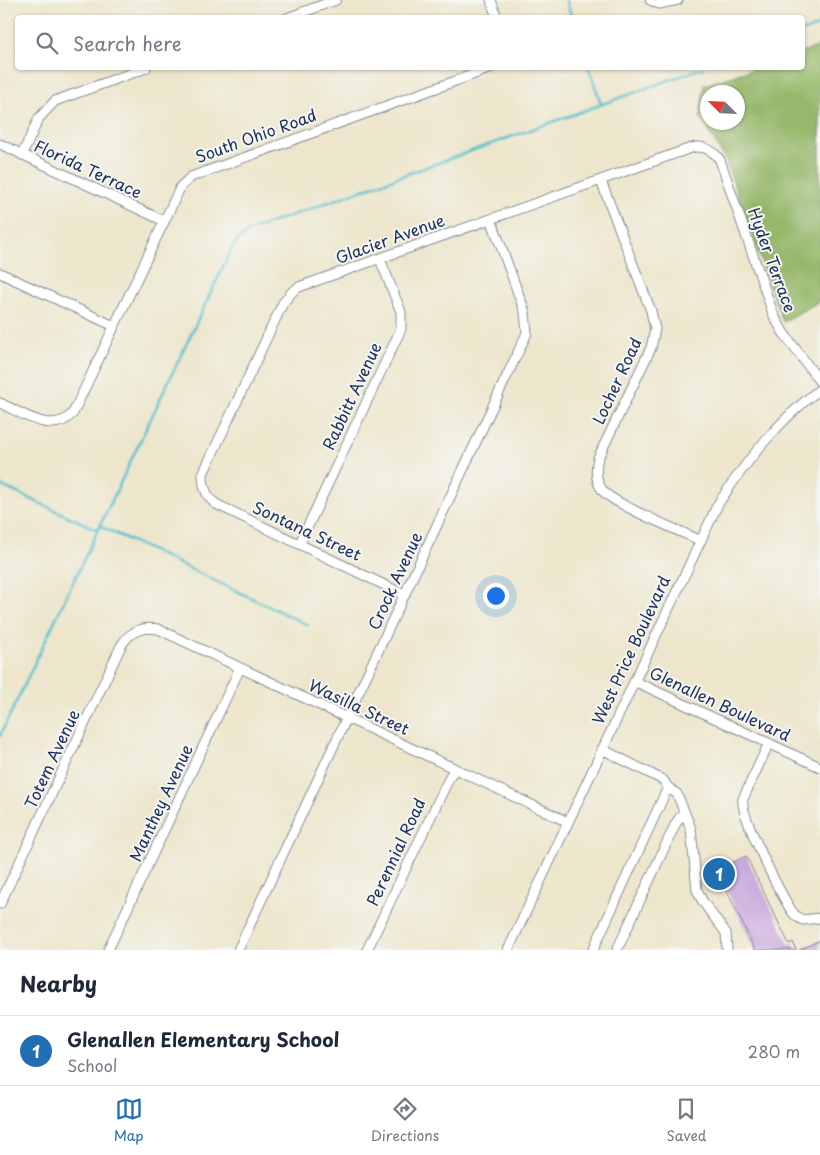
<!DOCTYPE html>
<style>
body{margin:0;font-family:"Playpen Sans",sans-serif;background:#f2f2f3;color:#1f2937}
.compass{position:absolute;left:700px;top:85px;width:45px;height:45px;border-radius:50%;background:#fff;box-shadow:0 1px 4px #0004;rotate:294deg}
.you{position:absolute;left:495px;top:595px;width:18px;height:18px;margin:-12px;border:4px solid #fff;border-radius:50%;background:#1a73e8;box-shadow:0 0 0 8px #1a73e833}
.badge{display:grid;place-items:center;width:32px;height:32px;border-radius:50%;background:#1f6fb2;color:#fff;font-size:16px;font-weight:700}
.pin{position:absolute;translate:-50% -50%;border:2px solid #fff;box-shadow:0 1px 5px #0006}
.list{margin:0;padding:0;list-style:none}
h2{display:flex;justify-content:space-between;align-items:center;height:65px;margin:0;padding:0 20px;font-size:21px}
h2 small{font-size:16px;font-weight:400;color:#747a83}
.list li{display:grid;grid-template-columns:32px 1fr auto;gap:15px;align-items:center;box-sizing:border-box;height:70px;padding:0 20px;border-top:1px solid #e0e1e3}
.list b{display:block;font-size:19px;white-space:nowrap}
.list p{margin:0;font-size:16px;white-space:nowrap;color:#747a83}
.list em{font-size:16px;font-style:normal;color:#747a83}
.icon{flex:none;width:28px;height:28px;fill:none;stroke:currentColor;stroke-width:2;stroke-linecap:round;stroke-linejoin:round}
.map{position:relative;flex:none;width:820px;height:950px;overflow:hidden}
.search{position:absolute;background:#fff;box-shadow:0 1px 4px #0004;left:15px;right:15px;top:15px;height:55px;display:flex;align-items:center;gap:12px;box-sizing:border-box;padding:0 18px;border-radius:5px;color:#747a83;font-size:19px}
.sheet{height:135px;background:#fff}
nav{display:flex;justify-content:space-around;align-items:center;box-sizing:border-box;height:70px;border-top:1px solid #e0e1e3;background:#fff;font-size:14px;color:#747a83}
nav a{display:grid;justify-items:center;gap:2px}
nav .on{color:#1f6fb2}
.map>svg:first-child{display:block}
</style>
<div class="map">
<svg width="820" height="950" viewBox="0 0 820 950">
<rect width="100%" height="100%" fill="#f6f6f2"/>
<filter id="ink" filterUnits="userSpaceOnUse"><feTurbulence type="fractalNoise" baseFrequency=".02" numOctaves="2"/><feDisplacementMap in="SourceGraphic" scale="10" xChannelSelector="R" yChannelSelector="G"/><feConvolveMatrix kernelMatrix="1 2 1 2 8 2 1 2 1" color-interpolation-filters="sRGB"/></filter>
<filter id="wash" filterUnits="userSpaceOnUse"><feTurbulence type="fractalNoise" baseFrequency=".0096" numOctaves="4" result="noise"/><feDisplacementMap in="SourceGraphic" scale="20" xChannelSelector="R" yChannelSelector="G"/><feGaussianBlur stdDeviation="1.12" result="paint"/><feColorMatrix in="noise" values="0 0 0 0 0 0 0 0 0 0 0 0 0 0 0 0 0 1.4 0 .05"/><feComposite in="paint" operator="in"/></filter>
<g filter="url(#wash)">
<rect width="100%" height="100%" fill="#ede6cc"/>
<path fill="#96b86b" stroke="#587464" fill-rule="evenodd" d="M820 46V301L783 322 725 159 700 117 704 85 757 68H802L803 52ZM708 92H738V122H708Z"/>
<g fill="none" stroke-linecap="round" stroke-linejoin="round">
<path stroke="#53c0cc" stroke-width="2.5" d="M566 0 572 18
M802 32 820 25
M589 68 601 104
M0 485 98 530
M100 526 308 625
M0 736 231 250 238 240 251 230 703 68"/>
</g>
<g id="blocks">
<path fill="#c6a1da" d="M746 856 789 944 793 942 796 950H755L717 870Z
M820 940V950H800Z"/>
</g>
</g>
<g filter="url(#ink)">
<use href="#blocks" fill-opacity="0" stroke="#848a95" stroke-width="1"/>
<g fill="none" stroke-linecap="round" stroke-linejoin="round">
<g stroke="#848a95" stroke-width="11">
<path id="minor" d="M491 0 497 18
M650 0 659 4 678 0
M287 18 336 0
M0 144 164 221
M22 155 39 118 55 101 146 68
M601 181 651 311 655 329 651 348 598 458C595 470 595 481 603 491 613 504 680 531 699 540
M0 273 114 326
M0 403C22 413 53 436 73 413L181 186 191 177 491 68
M300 543 401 329V312L380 259
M405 595 216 504C206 497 203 487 203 474L283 303 293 291 299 287 691 148C703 145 713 150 720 160L774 316 783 332 820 382
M634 681 820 767
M769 743 743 799C739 814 781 894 791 910 794 915 798 918 803 920L820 918
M684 811 691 829 697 890 703 902 726 933 727 950
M0 904 121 646C129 632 142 626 158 629L568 822
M108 950 240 668
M238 950 527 333 525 312 491 219
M367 950 454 768
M508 950 718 504C747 460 778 421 820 389
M593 950 668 787 663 780 602 749
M617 950 676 823 684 811 677 794 668 787"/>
</g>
<use href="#minor" stroke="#fff" stroke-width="9"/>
</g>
</g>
<g text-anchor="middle" stroke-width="4" stroke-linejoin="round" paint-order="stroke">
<g font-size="16" fill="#1b2f5e" stroke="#f6f6f2">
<text transform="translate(256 136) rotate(-20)" y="6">South Ohio Road</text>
<text transform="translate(88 169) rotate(25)" y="6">Florida Terrace</text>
<text transform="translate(390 239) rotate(-20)" y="6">Glacier Avenue</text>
<text transform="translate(772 260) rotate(70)" y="6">Hyder Terrace</text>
<text transform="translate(617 381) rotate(-65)" y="6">Locher Road</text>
<text transform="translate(352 396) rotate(-65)" y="6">Rabbitt Avenue</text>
<text transform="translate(307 531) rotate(25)" y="6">Sontana Street</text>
<text transform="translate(395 581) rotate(-65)" y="6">Crock Avenue</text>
<text transform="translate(631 650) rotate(-65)" y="6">West Price Boulevard</text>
<text transform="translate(720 704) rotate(25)" y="6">Glenallen Boulevard</text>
<text transform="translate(359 707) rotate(25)" y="6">Wasilla Street</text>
<text transform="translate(52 759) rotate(-65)" y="6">Totem Avenue</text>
<text transform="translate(161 803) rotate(-65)" y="6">Manthey Avenue</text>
<text transform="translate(396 852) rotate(-65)" y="6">Perennial Road</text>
</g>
</g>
</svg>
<svg class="compass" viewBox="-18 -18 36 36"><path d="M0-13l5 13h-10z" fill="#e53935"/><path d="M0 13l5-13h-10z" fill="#747a83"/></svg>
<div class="you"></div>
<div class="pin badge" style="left:719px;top:874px">1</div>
<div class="search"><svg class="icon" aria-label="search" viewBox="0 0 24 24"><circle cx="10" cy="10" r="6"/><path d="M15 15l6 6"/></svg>Search here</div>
</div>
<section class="sheet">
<h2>Nearby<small></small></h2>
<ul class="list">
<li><span class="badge">1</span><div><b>Glenallen Elementary School</b><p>School</p></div><em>280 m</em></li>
</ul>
</section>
<nav>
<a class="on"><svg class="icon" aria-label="map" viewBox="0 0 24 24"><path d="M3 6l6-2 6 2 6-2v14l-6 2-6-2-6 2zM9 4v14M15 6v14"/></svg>Map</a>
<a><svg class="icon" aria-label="directions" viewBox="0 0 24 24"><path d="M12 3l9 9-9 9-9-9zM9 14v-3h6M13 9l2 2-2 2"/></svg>Directions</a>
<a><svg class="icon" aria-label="saved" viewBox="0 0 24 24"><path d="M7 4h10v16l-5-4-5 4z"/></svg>Saved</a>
</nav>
